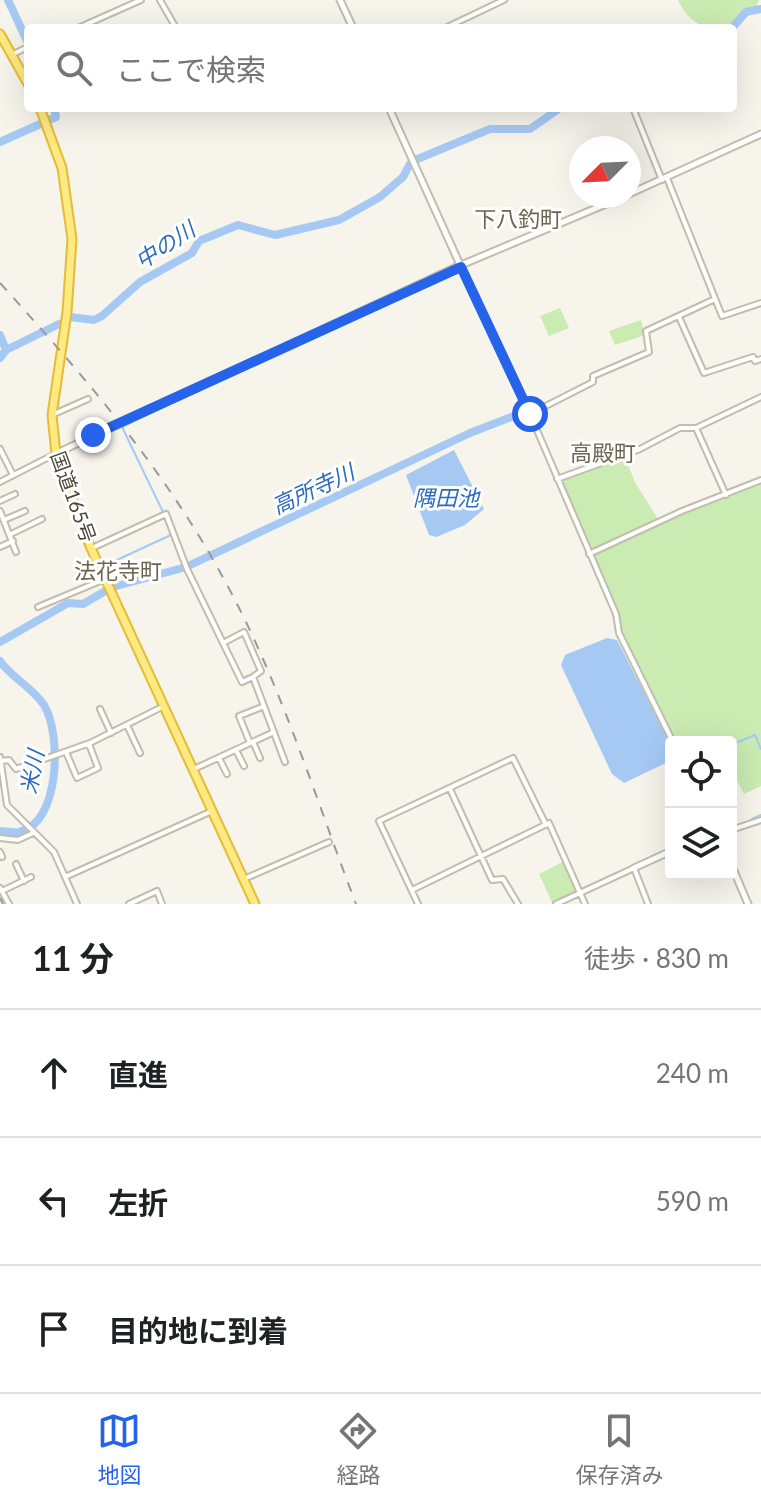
<!DOCTYPE html>
<html lang="ja">
<meta charset="utf-8">
<style>
body{margin:0;font-family:Lato,"Noto Sans JP",sans-serif;background:#f2f2f2;color:#202124}
.controls{position:absolute;right:24px;bottom:24px;display:grid;overflow:hidden;border-radius:8px;box-shadow:0 8px 32px #0002}
.controls button{width:72px;height:72px;display:grid;place-items:center;padding:0;border:0;border-bottom:2px solid #e0e0e0;background:#fff;color:#202124;font:40px sans-serif}
.compass{position:absolute;left:569px;top:136px;width:72px;height:72px;border-radius:50%;background:#fff;box-shadow:0 8px 32px #0002;rotate:246deg}
.stop{position:absolute;width:24px;height:24px;margin:-18px;border:6px solid #2563eb;border-radius:50%;background:#fff}
.stop.end{background:#2563eb;border-color:#fff;box-shadow:0 2px 8px #0008}
.list{margin:0;padding:0;list-style:none}
h2{display:flex;justify-content:space-between;align-items:center;height:104px;margin:0;padding:0 32px;font-size:34px}
h2 small{font-size:26px;font-weight:400;color:#757577}
.list li{display:grid;grid-template-columns:52px 1fr auto;gap:24px;align-items:center;box-sizing:border-box;height:128px;padding:0 32px;border-top:2px solid #e0e0e0}
.list b{display:block;font-size:30px;white-space:nowrap}
.list em{font-size:26px;font-style:normal;color:#757577}
.icon{flex:none;width:44px;height:44px;fill:none;stroke:currentColor;stroke-width:2;stroke-linecap:round;stroke-linejoin:round}
.map{position:relative;flex:none;width:761px;height:904px;overflow:hidden}
.search{position:absolute;background:#fff;box-shadow:0 8px 32px #0002;left:24px;right:24px;top:24px;height:88px;display:flex;align-items:center;gap:20px;box-sizing:border-box;padding:0 28px;border-radius:8px;color:#757577;font-size:30px}
.sheet{height:488px;background:#fff}
nav{display:flex;justify-content:space-around;align-items:center;box-sizing:border-box;height:112px;border-top:2px solid #e0e0e0;background:#fff;font-size:22px;color:#757577}
nav a{display:grid;justify-items:center;gap:4px}
nav .on{color:#2563eb}
.map>svg:first-child{display:block}
</style>
<div class="map">
<svg width="761" height="904" viewBox="0 0 761 904">
<rect width="100%" height="100%" fill="#f6f4eb"/>
<path fill="#caebb2" d="M678 0H759L756 7 744 10 729 28C703 28 690 25 678 0Z
M560 308 569 328 549 336 540 316Z
M641 320 645 335 615 345 609 331Z
M624 456 636 484 660 522 761 481V786L744 794 731 769V742H676L622 631 561 481Z
M563 862 575 891 552 902 539 874Z"/>
<path fill="#a6c9f4" d="M454 450 484 509 465 525 436 537 429 535 406 475Z
M607 638 617 640 671 745 670 761 624 783 612 774 561 665 565 655Z"/>
<g fill="none" stroke-linecap="round" stroke-linejoin="round">
<path stroke="#a6c9f4" stroke-width="2" d="M569 217 586 209
M175 401 458 272
M164 514 122 427 169 404
M115 586 106 565 173 534
M731 745 755 735 761 749
M752 819 761 815"/>
<path stroke="#a6c9f4" stroke-width="8" d="M8 0 28 43
M732 28 746 12 761 9
M0 142 56 117 54 108
M415 160 490 129H530L560 108
M70 317 94 320 102 316 140 282 192 253 199 241 238 225 275 235 339 220 380 197 403 177 410 164
M0 335 6 350
M0 358 6 350 59 324
M113 587 186 567 470 433 524 412
M0 642 68 603 83 604 107 590
M0 661C12 678 32 687 44 705 62 735 60 824 19 832 13 833 5 831 0 831"/>
<g stroke="#c2bdac" stroke-width="8">
<path id="minor" d="M160 0 176 28
M78 28 141 0
M445 28 504 0
M11 55 28 47
M633 108 662 180
M667 178 722 316 761 303
M461 267 530 414 616 614 619 633 673 742
M679 317 704 373 753 357 755 361 761 359
M54 414 88 399
M530 414 593 382V376L649 352 646 331 715 299
M696 428 726 495
M0 449 13 475
M557 479 640 449 680 428H696L761 397
M0 482 55 454
M0 501 15 494
M0 511 16 552
M4 520 25 511
M11 534 42 519
M0 547 13 541
M92 548 166 514 187 569 242 682 253 677 285 762
M589 554 682 511 761 480
M38 607 105 579
M225 642 244 632 261 671 253 677
M100 709 111 733
M127 725 140 753
M253 742 260 758
M250 743 239 716 262 707
M236 750 244 766
M66 752 77 778 98 768 89 744
M0 757 7 805 54 852 77 904
M219 758 227 774
M1 761 9 760 16 769 90 743 164 706
M194 769 274 732
M450 789 492 880 503 879 518 904
M731 830 761 820
M0 838 18 840 33 833
M0 852 2 857
M16 864 24 881
M65 877 212 811
M244 879 329 842
M0 888 9 904
M412 890 549 823 585 904
M2 891 31 877
M129 904 157 891 162 904
M418 904 379 821 513 758 546 825
M556 904 634 868 648 904"/>
</g>
<g stroke="#c2bdac" stroke-width="9">
<path id="tertiary" d="M340 0 353 28
M389 108 461 267
M629 194 761 134
M57 453 454 268 625 196
M731 864 748 904
M634 868 671 851"/>
</g>
<g stroke="#e4bc36" stroke-width="11">
<path id="trunk" d="M0 34 28 84
M40 108 62 168 72 239 67 312 52 415 56 454 90 546 255 904"/>
</g>
<use href="#minor" stroke="#fff" stroke-width="4"/>
<use href="#tertiary" stroke="#fff" stroke-width="5"/>
<use href="#trunk" stroke="#ffe983" stroke-width="7"/>
<path stroke="#999" stroke-width="2" stroke-dasharray="10 10" stroke-linecap="butt" d="M0 283C85 377 166 471 226 583 281 684 315 797 356 904
M0 898 3 904"/>
</g>
<g fill="none" stroke-linecap="round" stroke-linejoin="round">
<path stroke="#2563eb" stroke-width="10" d="M93 435 461 267 530 414"/>
</g>
<g text-anchor="middle" stroke-width="6" stroke-linejoin="round" paint-order="stroke">
<g font-size="20" fill="#4b4638" stroke="#fff">
<text transform="translate(73 497) rotate(70)" y="7">国道165号</text>
</g>
<g font-size="22" fill="#6e654f" stroke="#fff">
<text x="518" y="227">下八釣町</text>
<text x="603" y="461">高殿町</text>
<text x="118" y="579">法花寺町</text>
</g>
<g font-size="22" font-style="italic" fill="#2b6bbc" stroke="#fff">
<text transform="translate(165 245) rotate(-33)" y="8">中の川</text>
<text transform="translate(313 489) rotate(-25)" y="8">高所寺川</text>
<text x="446" y="506">隅田池</text>
<text transform="translate(32 772) rotate(-79)" y="8">米川</text>
</g>
</g>
</svg>
<div class="controls">
<button><svg class="icon" aria-label="locate" viewBox="0 0 24 24"><circle cx="12" cy="12" r="6"/><path d="M12 2v4M12 18v4M2 12h4M18 12h4"/></svg></button>
<button><svg class="icon" aria-label="layers" viewBox="0 0 24 24"><path d="M12 4l9 5-9 5-9-5zM3 14l9 5 9-5"/></svg></button>
</div>
<svg class="compass" viewBox="-18 -18 36 36"><path d="M0-13l5 13h-10z" fill="#e53935"/><path d="M0 13l5-13h-10z" fill="#757577"/></svg>
<div class="stop" style="left:530px;top:414px"></div>
<div class="stop end" style="left:93px;top:435px"></div>
<div class="search"><svg class="icon" aria-label="search" viewBox="0 0 24 24"><circle cx="10" cy="10" r="6"/><path d="M15 15l6 6"/></svg>ここで検索</div>
</div>
<section class="sheet">
<h2>11 分<small>徒歩 · 830 m</small></h2>
<ul class="list">
<li><svg class="icon" aria-label="ahead" viewBox="0 0 24 24"><path d="M12 20V5M6 11l6-6 6 6"/></svg><div><b>直進</b></div><em>240 m</em></li>
<li><svg class="icon" aria-label="left" viewBox="0 0 24 24"><path d="M17 20v-9H6M10 6l-5 5 5 5"/></svg><div><b>左折</b></div><em>590 m</em></li>
<li><svg class="icon" aria-label="arrive" viewBox="0 0 24 24"><path d="M6 21V4h12l-3 4 3 4H6"/></svg><div><b>目的地に到着</b></div></li>
</ul>
</section>
<nav>
<a class="on"><svg class="icon" aria-label="map" viewBox="0 0 24 24"><path d="M3 6l6-2 6 2 6-2v14l-6 2-6-2-6 2zM9 4v14M15 6v14"/></svg>地図</a>
<a><svg class="icon" aria-label="directions" viewBox="0 0 24 24"><path d="M12 3l9 9-9 9-9-9zM9 14v-3h6M13 9l2 2-2 2"/></svg>経路</a>
<a><svg class="icon" aria-label="saved" viewBox="0 0 24 24"><path d="M7 4h10v16l-5-4-5 4z"/></svg>保存済み</a>
</nav>
